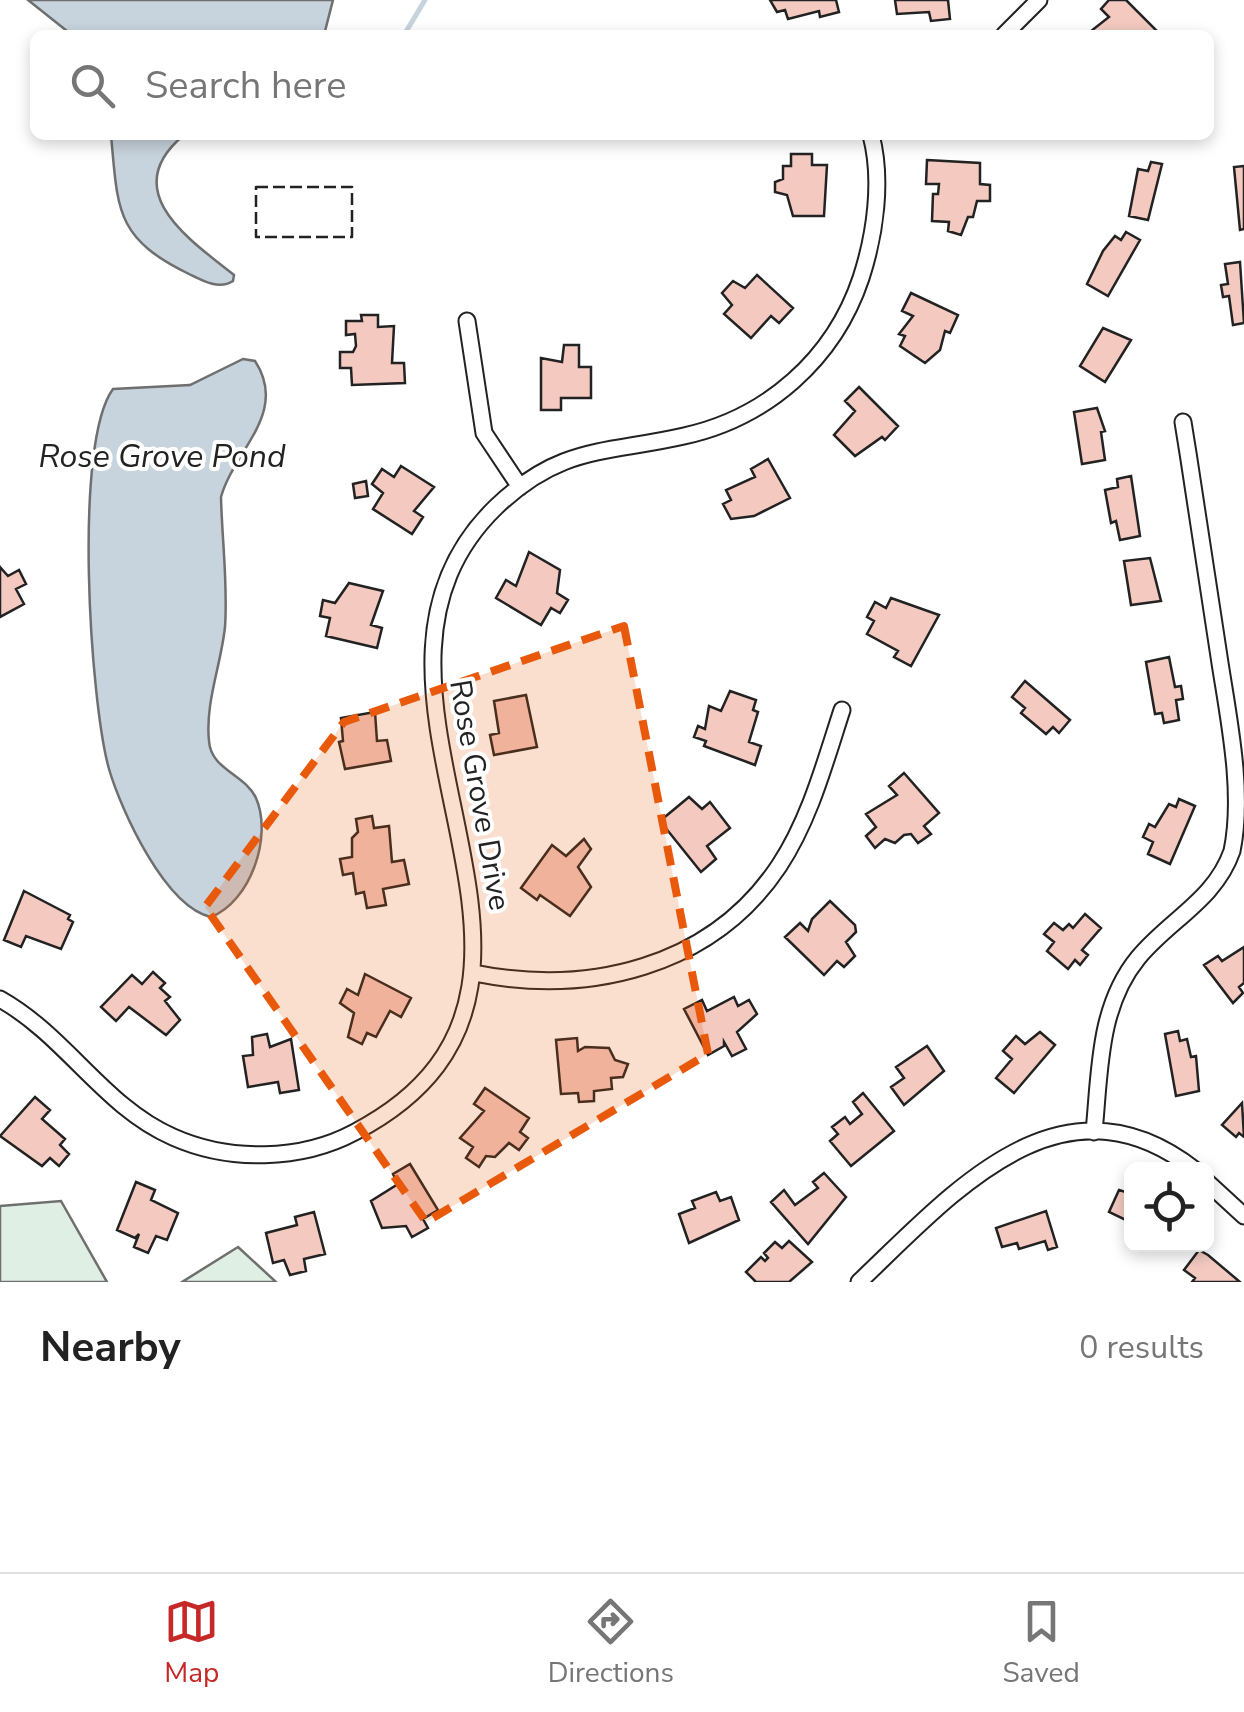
<!DOCTYPE html>
<style>
body{margin:0;font-family:"Nunito Sans",sans-serif;background:#f2f2f2;color:#222}
.controls{position:absolute;right:30px;bottom:30px;display:grid;overflow:hidden;border-radius:15px;box-shadow:0 5px 15px #0003}
.controls button{width:90px;height:90px;display:grid;place-items:center;padding:0;border:0;border-bottom:2px solid #e0e0e0;background:#fff;color:#222;font:50px sans-serif}
.list{margin:0;padding:0;list-style:none}
h2{display:flex;justify-content:space-between;align-items:center;height:130px;margin:0;padding:0 40px;font-size:42px}
h2 small{font-size:32px;font-weight:400;color:#767676}
.icon{flex:none;width:55px;height:55px;fill:none;stroke:currentColor;stroke-width:2;stroke-linecap:round;stroke-linejoin:round}
.map{position:relative;flex:none;width:1244px;height:1282px;overflow:hidden}
.search{position:absolute;background:#fff;box-shadow:0 5px 15px #0003;left:30px;right:30px;top:30px;height:110px;display:flex;align-items:center;gap:25px;box-sizing:border-box;padding:0 35px;border-radius:15px;color:#767676;font-size:38px}
.sheet{height:290px;background:#fff}
nav{display:flex;justify-content:space-around;align-items:center;box-sizing:border-box;height:140px;border-top:2px solid #e0e0e0;background:#fff;font-size:28px;color:#767676}
nav a{display:grid;justify-items:center;gap:5px}
nav .on{color:#c62828}
.map>svg:first-child{display:block}
</style>
<div class="map">
<svg width="1244" height="1282" viewBox="0 0 1244 1282">
<rect width="100%" height="100%" fill="#fff"/>
<path fill="#e0efe3" stroke="#6f6f6f" stroke-width="2.5" d="M61 1201 107 1282H0V1206Z
M238 1247 276 1282H182Z"/>
<path fill="#c7d3dd" stroke="#6f6f6f" stroke-width="2.5" d="M28 0H333L324 35H72Z
M111 135H184C116 191 190 240 234 275L233 281C219 290 203 281 189 274 115 238 118 210 111 135Z
M243 359 255 361C289 413 234 450 221 497 222 540 228 584 225 627 221 665 205 703 209 741 211 770 245 774 256 798 273 837 250 902 211 917 165 907 121 810 109 769 90 701 73 443 113 389L190 385Z"/>
<g fill="none" stroke-linecap="round" stroke-linejoin="round">
<path stroke="#c7d3dd" stroke-width="5" d="M404 35 425 0"/>
</g>
<path fill="#f3c9c0" stroke="#222" stroke-width="2.5" d="M770 0H836L839 12 820 17 819 11 788 19 785 10 777 12Z
M895 0H948L950 19 931 21 929 12 897 14Z
M1109 0H1126L1158 32 1086 35 1109 17 1101 9Z
M791 154H812V165H827L824 216H793L787 195 775 192V182L783 179V166H791Z
M927 160 980 163V184L990 185V201H977L973 217H968L961 235 948 231 949 222 932 221 933 194H938L939 184H926Z
M1151 162 1162 164 1148 220 1129 216 1138 169 1148 171Z
M1244 166V229L1240 230 1234 167Z
M1126 232 1140 240 1108 296 1087 284 1103 251 1115 236 1121 240Z
M1240 262 1244 323 1233 325 1229 296 1223 297 1221 285 1228 284 1225 264Z
M757 275 793 308 779 323 771 316 751 338 724 314 732 305 722 293 733 281 745 288Z
M911 293 958 315 950 333 945 331 940 350 925 363 900 346 905 336 899 334 913 316 902 311Z
M361 315H378V327L394 326 392 363H404L405 383 352 385 351 368H340V352H353L356 346 355 334 346 335V321H362Z
M1103 328 1131 340 1105 382 1080 366Z
M564 345H579V367H591V398H561V410H541V358L562 362Z
M859 387 898 426 885 440 882 437 855 456 834 435 855 411 845 401Z
M1097 408 1105 431 1101 432 1105 460 1082 464 1074 412Z
M768 459 790 498 754 516 731 519 723 504 731 500 726 490 755 477 751 469Z
M401 466 434 487 414 511 423 517 412 534 373 509 383 493 372 484 382 469 394 477Z
M1131 476 1140 536 1120 540 1116 521 1111 523 1105 490 1118 487 1117 479Z
M366 481 368 496 355 498 353 484Z
M529 552 560 570 557 593 568 600 560 613 551 608 541 625 496 598 506 580 516 586Z
M1150 558 1161 601 1131 605 1124 561Z
M0 567 8 576 19 570 26 584 16 589 24 604 0 617Z
M349 583 383 591 371 625 382 628 377 648 326 636 330 618 320 616 323 600 335 603Z
M891 598 939 615 911 666 894 657 898 651 867 634 874 621 867 617 875 602 886 608Z
M1169 657 1175 687 1181 686 1183 699 1176 700 1179 720 1164 723 1162 713 1155 714 1146 662Z
M1025 681 1070 720 1059 733 1053 727 1046 734 1021 713 1025 708 1012 697Z
M730 691 756 700 753 710 758 712 749 742 761 746 755 765 704 746 706 741 694 737 698 726 705 729 709 706 721 711Z
M526 695 537 747 494 755 490 735 499 733 494 701Z
M375 712 377 741 387 740 391 761 345 769 339 742 343 741 341 718Z
M904 773 939 813 924 826 931 834 918 843 911 834 904 835 895 843 885 839 875 848 866 836 876 827 866 814 897 795 889 786Z
M689 797 702 809 710 802 730 828 707 846 716 859 701 872 660 821Z
M1179 799 1195 806 1170 864 1148 854 1153 842 1143 837 1149 824 1155 827 1169 804 1176 807Z
M372 816 374 828 389 826 392 862 404 860 409 884 383 889 386 905 367 908 364 892 356 894 353 873 343 875 340 859 352 857V838L358 832 356 819Z
M584 839 591 849 578 867 591 887 570 916 540 895 537 900 521 888 552 845 566 856Z
M24 891 70 915 68 919 73 922 61 949 26 936 21 947 4 940Z
M830 901 855 925 856 932 846 942 855 956 844 967 837 961 824 975 785 937 800 923 808 931 812 919Z
M1085 914 1101 928 1082 950 1088 955 1080 965 1075 960 1068 969 1047 951 1054 942 1044 934 1054 923 1063 930 1069 924 1073 928Z
M1244 947V983L1239 987 1243 993 1233 1003 1204 965 1218 956 1222 961Z
M153 972 165 983 160 988 170 997 165 1001 180 1020 166 1035 129 1007 116 1021 101 1007 132 975 142 984Z
M365 974 411 998 401 1017 390 1011 376 1037 367 1033 362 1044 348 1037 354 1013 340 1003 347 989 358 995Z
M734 997 738 1006 749 1000 757 1014 737 1032 746 1049 732 1056 724 1042V1046L708 1055 684 1009 702 1000 707 1011Z
M1178 1031 1180 1041 1187 1039 1191 1057 1196 1056 1199 1091 1176 1096 1165 1034Z
M1040 1032 1055 1045 1014 1093 996 1078 1012 1059 1003 1051 1016 1036 1025 1044Z
M267 1034 270 1047 291 1039 299 1090 280 1093 278 1082 248 1087 243 1056 253 1055 252 1037Z
M577 1038 578 1051 585 1047 609 1048 615 1060 628 1064 623 1077 611 1078 612 1089 594 1091V1101L579 1102 578 1093 561 1094 556 1040Z
M927 1046 944 1071 904 1105 891 1087 904 1078 896 1067Z
M485 1088 529 1118 520 1132 528 1138 519 1150 509 1143 495 1157 486 1156 479 1167 466 1158 473 1147 460 1138 484 1111 474 1104Z
M863 1093 894 1131 851 1166 830 1141 838 1134 832 1127 845 1117 850 1124 862 1114 853 1102Z
M35 1097 50 1110 42 1119 65 1139 60 1145 69 1154 59 1166 50 1158 42 1166 0 1136Z
M1242 1103 1244 1137 1239 1133 1236 1137 1222 1125Z
M410 1164 438 1210 423 1219 428 1228 412 1237 406 1226 382 1228 371 1201 398 1184 393 1174Z
M824 1173 846 1197 808 1244 771 1202 784 1190 795 1205 818 1188 813 1182Z
M136 1182 155 1190 151 1200 178 1213 167 1240 156 1236 148 1253 134 1247 139 1234 135 1238 117 1230Z
M1119 1190 1132 1194V1223L1109 1212Z
M716 1192 720 1201 731 1197 739 1220 689 1243 679 1214 695 1208 692 1201Z
M1046 1211 1057 1247 1048 1250 1045 1241 1019 1249 1017 1243 1002 1247 996 1228Z
M314 1212 325 1254 304 1259 306 1271 290 1275 284 1260 273 1263 266 1233 297 1225 295 1217Z
M789 1241 812 1262 789 1282H756L746 1272 761 1257 765 1261 768 1258 764 1253 775 1242 782 1248Z
M1199 1250 1208 1255 1240 1282H1192L1195 1278 1184 1270Z"/>
<g fill="none" stroke-linecap="round" stroke-linejoin="round">
<g stroke="#222" stroke-width="19">
<path id="street" d="M1004 35 1039 0
M467 321 484 433 520 487
M474 973C588 996 711 968 779 866 810 819 825 762 842 710
M0 999C66 1036 104 1107 173 1137 229 1162 301 1161 355 1132 633 986 306 691 496 507 561 445 605 454 684 436 767 418 834 359 861 278 875 235 883 180 871 135
M1094 1132C1100 1072 1098 1007 1138 958 1169 920 1215 900 1232 851 1244 793 1229 721 1220 663 1208 582 1196 502 1183 422
M1206 1181 1244 1216
M859 1282C951 1195 1061 1065 1195 1170"/>
</g>
<use href="#street" stroke="#fff" stroke-width="15"/>
<path stroke="#222" stroke-width="2.5" stroke-dasharray="12 5" stroke-linecap="butt" d="M256 187H352V237H256Z"/>
</g>
<path fill="#e8590c" fill-opacity="0.2" stroke="#e8590c" stroke-width="8" stroke-dasharray="20 12" stroke-linejoin="round" d="M624 626 708 1054 426 1222 205 907 344 722Z"/>
<g text-anchor="middle" stroke-width="8" stroke-linejoin="round" paint-order="stroke">
<g font-size="30" fill="#222" stroke="#fff">
<text transform="translate(480 795) rotate(80)" y="10">Rose Grove Drive</text>
</g>
<g font-size="32" font-style="italic" fill="#222" stroke="#fff">
<text x="162" y="467">Rose Grove Pond</text>
</g>
</g>
</svg>
<div class="controls">
<button><svg class="icon" aria-label="locate" viewBox="0 0 24 24"><circle cx="12" cy="12" r="6"/><path d="M12 2v4M12 18v4M2 12h4M18 12h4"/></svg></button>
</div>
<div class="search"><svg class="icon" aria-label="search" viewBox="0 0 24 24"><circle cx="10" cy="10" r="6"/><path d="M15 15l6 6"/></svg>Search here</div>
</div>
<section class="sheet">
<h2>Nearby<small>0 results</small></h2>
<ul class="list">
</ul>
</section>
<nav>
<a class="on"><svg class="icon" aria-label="map" viewBox="0 0 24 24"><path d="M3 6l6-2 6 2 6-2v14l-6 2-6-2-6 2zM9 4v14M15 6v14"/></svg>Map</a>
<a><svg class="icon" aria-label="directions" viewBox="0 0 24 24"><path d="M12 3l9 9-9 9-9-9zM9 14v-3h6M13 9l2 2-2 2"/></svg>Directions</a>
<a><svg class="icon" aria-label="saved" viewBox="0 0 24 24"><path d="M7 4h10v16l-5-4-5 4z"/></svg>Saved</a>
</nav>
